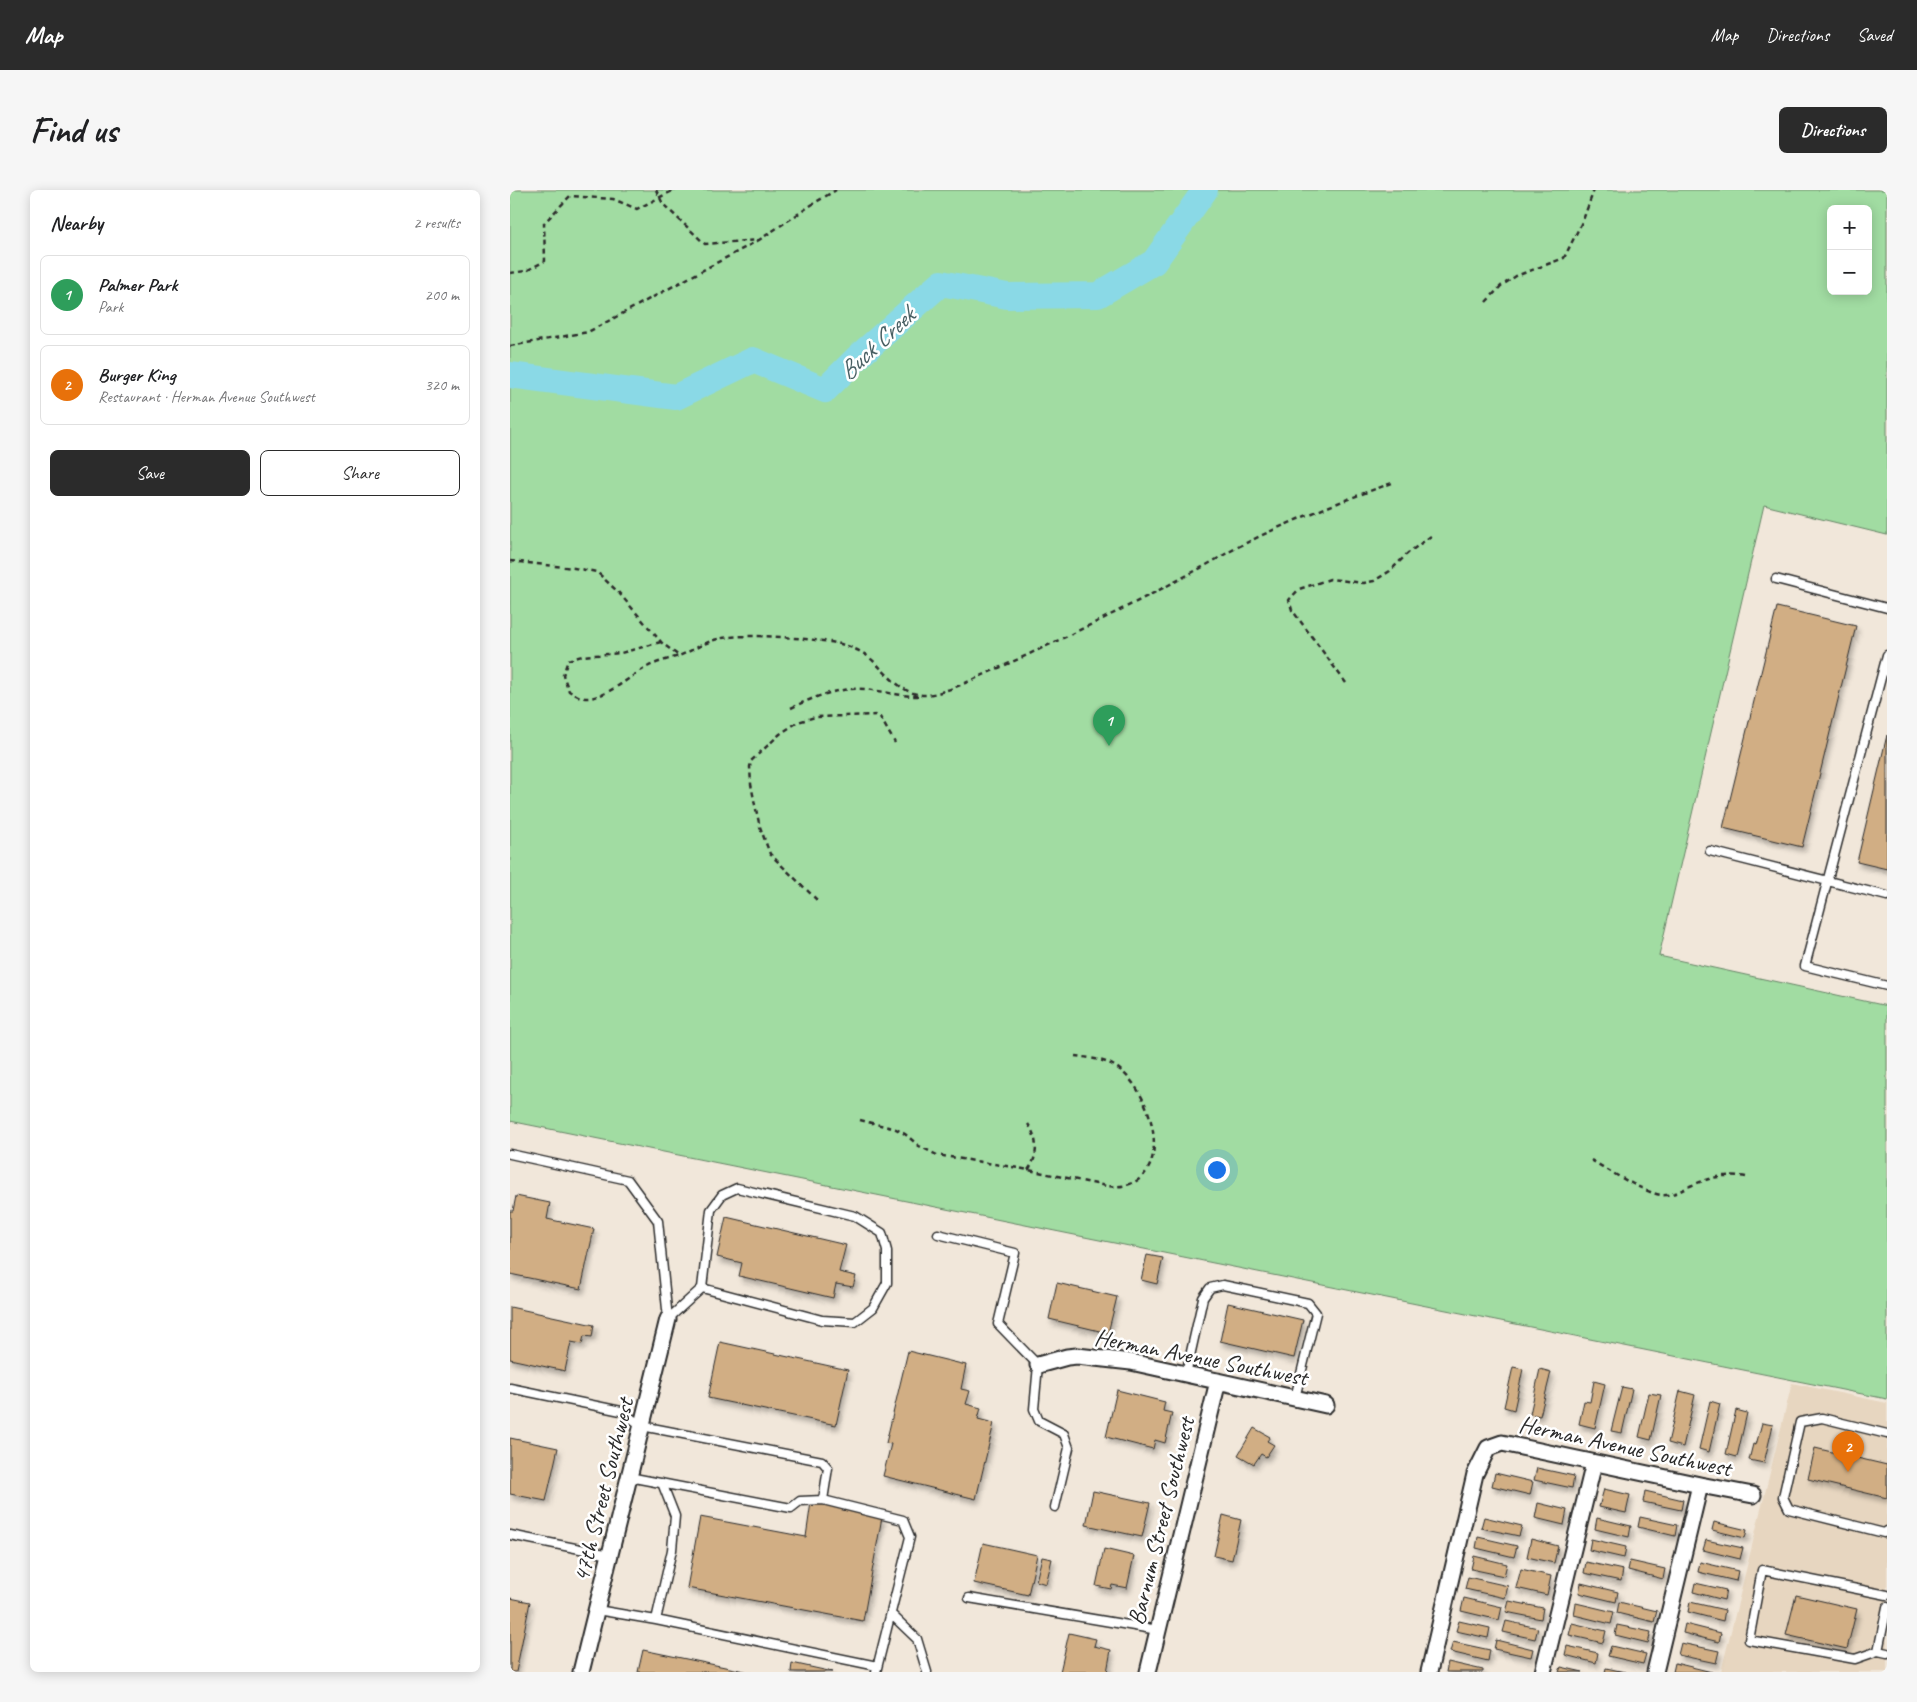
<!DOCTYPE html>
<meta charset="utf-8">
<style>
body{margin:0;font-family:Caveat,sans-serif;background:#f6f6f6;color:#202124}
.controls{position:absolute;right:15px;top:15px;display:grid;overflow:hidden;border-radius:8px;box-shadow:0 2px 12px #0003}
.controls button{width:45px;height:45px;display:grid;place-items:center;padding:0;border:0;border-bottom:1px solid #e0e0e0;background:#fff;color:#202124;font:25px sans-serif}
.you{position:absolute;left:706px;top:979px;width:18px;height:18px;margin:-12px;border:4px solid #fff;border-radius:50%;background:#1a73e8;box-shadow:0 0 0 8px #1a73e833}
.badge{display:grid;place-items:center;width:32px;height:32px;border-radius:50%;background:#2b2b2b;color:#fff;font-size:16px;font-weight:700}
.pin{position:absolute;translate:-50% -41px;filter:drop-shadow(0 1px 2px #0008)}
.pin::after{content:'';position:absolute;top:26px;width:18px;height:15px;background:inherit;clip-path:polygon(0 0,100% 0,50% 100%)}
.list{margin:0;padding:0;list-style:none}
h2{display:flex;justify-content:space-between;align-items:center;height:65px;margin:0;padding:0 20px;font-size:21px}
h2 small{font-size:16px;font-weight:400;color:#757577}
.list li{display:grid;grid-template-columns:32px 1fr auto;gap:15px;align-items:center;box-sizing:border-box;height:80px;margin:0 10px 10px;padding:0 10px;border:1px solid #e0e0e0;border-radius:8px}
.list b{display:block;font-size:19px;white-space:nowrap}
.list p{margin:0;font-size:16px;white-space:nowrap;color:#757577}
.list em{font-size:16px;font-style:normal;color:#757577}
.actions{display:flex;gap:10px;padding:15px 20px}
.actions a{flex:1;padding:11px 0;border:1px solid #2b2b2b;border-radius:8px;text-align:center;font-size:18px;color:#2b2b2b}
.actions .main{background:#2b2b2b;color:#fff}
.map{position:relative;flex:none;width:1377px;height:1482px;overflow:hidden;border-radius:8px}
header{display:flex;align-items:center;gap:30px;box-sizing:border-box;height:70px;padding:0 25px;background:#2b2b2b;color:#fff}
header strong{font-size:24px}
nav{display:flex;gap:28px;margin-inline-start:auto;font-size:18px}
.intro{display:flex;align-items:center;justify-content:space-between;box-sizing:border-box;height:120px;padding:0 30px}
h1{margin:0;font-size:35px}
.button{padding:12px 22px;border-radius:8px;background:#2b2b2b;color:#fff;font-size:18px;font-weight:700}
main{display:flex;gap:30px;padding:0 30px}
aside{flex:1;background:#fff;border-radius:8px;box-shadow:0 2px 12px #0003}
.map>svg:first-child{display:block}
</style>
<header>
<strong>Map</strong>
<nav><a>Map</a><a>Directions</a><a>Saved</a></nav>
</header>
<div class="intro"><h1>Find us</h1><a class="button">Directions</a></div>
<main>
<aside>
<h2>Nearby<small>2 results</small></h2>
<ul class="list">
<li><span class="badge" style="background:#2e9e5b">1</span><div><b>Palmer Park</b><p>Park</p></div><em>200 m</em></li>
<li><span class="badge" style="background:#e8710a">2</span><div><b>Burger King</b><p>Restaurant · Herman Avenue Southwest</p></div><em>320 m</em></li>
</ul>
<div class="actions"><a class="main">Save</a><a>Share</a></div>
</aside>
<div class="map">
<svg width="1377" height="1482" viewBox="0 0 1377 1482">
<defs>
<filter id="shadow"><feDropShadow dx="2.5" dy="4.5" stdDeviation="2.5" flood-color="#0004"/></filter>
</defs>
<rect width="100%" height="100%" fill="#f1e7da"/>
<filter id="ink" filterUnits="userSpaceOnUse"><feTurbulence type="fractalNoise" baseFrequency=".02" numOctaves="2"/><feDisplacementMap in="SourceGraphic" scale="10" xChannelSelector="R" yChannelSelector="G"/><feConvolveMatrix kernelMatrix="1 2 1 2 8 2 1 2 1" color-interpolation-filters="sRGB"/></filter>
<g filter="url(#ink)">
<path fill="#e7d6c0" d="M1282 1193 1377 1213V1482H1211Z"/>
<path fill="#a1dca2" stroke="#668466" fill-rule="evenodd" d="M0 0H1377V345L1254 315 1149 766 1377 816V1209L0 931ZM1321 19H1358V101H1321Z"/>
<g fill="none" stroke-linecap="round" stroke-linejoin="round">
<path stroke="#8ad9e6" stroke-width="26" d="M0 185 166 207 243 170 315 200 347 168 431 93 497 106 588 105 644 72 695 0"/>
</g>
<path fill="#d1ae84" stroke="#2b2b2b" filter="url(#shadow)" d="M1267 417 1346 436 1292 657 1213 638Z
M1377 545V679L1347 672Z
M6 1006 40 1013 37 1029 84 1039 71 1099 0 1084V1021H3Z
M216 1027 336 1055 329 1082 346 1086 343 1097 326 1094 323 1108 229 1086 232 1073 207 1067Z
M637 1065 653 1068 647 1094 631 1090Z
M547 1093 607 1107 598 1143 539 1129Z
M718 1113 793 1130 784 1168 710 1151Z
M0 1117 84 1135 82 1147 74 1146 72 1154 61 1152 55 1181 0 1169Z
M210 1152 338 1180 326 1235 198 1208Z
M398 1161 456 1175 451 1199 460 1201 456 1214 471 1218 468 1229 484 1233 466 1309 373 1286 381 1254 376 1253Z
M1003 1177 1013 1179 1004 1220 994 1217Z
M1030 1179 1041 1182 1030 1226 1020 1224Z
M1084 1191 1095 1194 1085 1238 1069 1234 1074 1211 1080 1212Z
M1112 1197 1122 1199 1112 1243 1101 1241Z
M607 1200 655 1212 653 1221 662 1223 655 1253 645 1250 643 1259 596 1247Z
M1170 1201 1185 1205 1173 1257 1158 1253Z
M1139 1203 1151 1205 1141 1250 1129 1247Z
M1200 1211 1210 1214 1199 1262 1189 1259Z
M1226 1220 1237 1223 1227 1267 1216 1264Z
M1252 1233 1263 1235 1254 1273 1239 1270 1243 1254 1246 1255Z
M744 1238 760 1247 757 1251 764 1255 756 1267 751 1264 744 1274 728 1265Z
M0 1248 48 1258 36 1311 0 1304Z
M1305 1258 1377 1275V1308L1298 1289Z
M1027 1278 1064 1286 1062 1298 1024 1290Z
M985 1283 1023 1292 1020 1305 982 1296Z
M1094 1299 1120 1305 1116 1323 1089 1317Z
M583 1301 640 1313 632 1347 576 1335Z
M1135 1301 1173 1310 1171 1320 1133 1312Z
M301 1312 372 1327 353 1431 177 1398 190 1327 296 1347Z
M1028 1313 1057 1320 1054 1335 1025 1328Z
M713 1325 731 1330 722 1370 704 1366Z
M974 1327 1012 1336 1009 1346 971 1338Z
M1130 1327 1167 1335 1165 1346 1128 1337Z
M1087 1328 1121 1336 1119 1347 1085 1339Z
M1204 1332 1237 1340 1235 1348 1202 1340Z
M968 1347 1007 1356 1004 1367 966 1358Z
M1021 1349 1048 1356 1044 1373 1017 1367Z
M1081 1349 1116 1357 1114 1368 1079 1360Z
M1196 1350 1233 1358 1230 1369 1193 1360Z
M473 1353 527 1365 518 1405 464 1393Z
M594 1359 624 1366 617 1398 602 1395 601 1399 586 1396Z
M964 1366 997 1374 994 1386 961 1379Z
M532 1367 542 1369 536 1394 526 1391Z
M1120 1371 1155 1379 1153 1389 1118 1380Z
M1076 1372 1113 1380 1111 1391 1074 1383Z
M1190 1372 1228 1381 1226 1391 1188 1382Z
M1011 1379 1041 1386 1037 1405 1006 1398Z
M958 1387 998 1396 995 1408 955 1399Z
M1071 1393 1108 1402 1106 1412 1069 1403Z
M1185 1393 1216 1400 1214 1410 1183 1402Z
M1286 1405 1347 1419 1337 1459 1276 1445Z
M0 1408 20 1412 6 1482H0Z
M954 1408 992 1417 989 1430 951 1421Z
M999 1411 1033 1418 1031 1429 996 1422Z
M1109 1412 1147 1421 1144 1432 1107 1423Z
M1180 1412 1215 1420 1213 1431 1178 1422Z
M1066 1413 1104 1422 1101 1434 1064 1425Z
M949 1431 980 1438 978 1448 946 1441Z
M996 1431 1028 1438 1025 1449 993 1442Z
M1062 1433 1096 1441 1093 1453 1059 1445Z
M1175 1434 1211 1443 1209 1452 1173 1443Z
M1107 1435 1141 1442 1138 1453 1105 1445Z
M559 1443 586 1449 584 1456 601 1460 597 1482H550Z
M986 1450 1023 1459 1021 1467 984 1459Z
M943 1452 980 1460 978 1471 940 1462Z
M1171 1453 1209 1461 1206 1473 1168 1465Z
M1057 1456 1088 1463 1086 1473 1055 1465Z
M1101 1456 1136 1464 1133 1474 1098 1466Z
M133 1460 239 1482H128Z
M938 1472 973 1480V1482H936Z
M282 1473 323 1482H281Z
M1165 1473 1202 1482H1163Z
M1051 1477 1073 1482H1049Z
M1096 1478 1115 1482H1095Z"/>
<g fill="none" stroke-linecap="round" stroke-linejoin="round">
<g stroke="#2b2b2b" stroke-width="11">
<path id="service" d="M1266 389 1377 418
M1377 465 1295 776 1377 796
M1200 661 1377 706
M0 964 118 990 148 1031 158 1129
M428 1044 505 1063 488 1134 528 1175 524 1219 529 1231 554 1244 559 1258 545 1317
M158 1129 192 1098 312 1130 345 1132 363 1118 377 1093V1061L372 1043 345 1026 227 998 212 1005 201 1020 192 1098
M676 1184 693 1108 700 1098 713 1095 798 1113 806 1123 785 1208
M0 1198 111 1221 132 1236 312 1271 318 1278 313 1310 393 1330 400 1347 366 1482
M1377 1244 1312 1228 1290 1232 1273 1307 1279 1319 1374 1343 1377 1341
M119 1287 281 1318 290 1311 313 1310
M152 1293 165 1326 162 1360 146 1430 367 1476
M0 1345 100 1365
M1377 1405 1252 1380 1239 1450 1345 1469 1368 1461 1377 1463
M459 1408 648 1440
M87 1420 146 1430
M381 1424 407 1449 417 1482
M1368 1461 1377 1417"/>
</g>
<g stroke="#2b2b2b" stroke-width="19">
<path id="minor" d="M528 1175 557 1167 567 1166 621 1172 816 1215
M71 1482 158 1129
M638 1482 708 1191
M919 1482 965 1284 978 1258 992 1253 1190 1295 1243 1305
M1033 1482 1084 1273
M1145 1482 1190 1295"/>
</g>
<path stroke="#2b2b2b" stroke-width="2.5" stroke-dasharray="5 4" stroke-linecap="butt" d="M146 0 153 14 195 54 249 50 306 12 326 0
M0 83 16 81 35 71 34 33 60 6 103 9 127 19 164 0
M976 112 991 96 1006 86 1054 68 1073 30 1084 0
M0 156 78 142 249 50
M0 371 64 378 87 382 109 403 152 453 169 466C181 461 192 454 204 450 228 442 295 448 320 452 333 454 345 458 356 465 374 478 388 504 414 505 434 505 472 485 491 477 557 447 622 415 685 381 699 374 713 365 728 357 779 331 831 311 885 292
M151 452 111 463 72 466 58 470 53 485 59 501C64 504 70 508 77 508 97 508 121 485 139 476 148 472 159 469 169 466
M836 493 782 420 779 410 789 399 820 389 854 393 864 391 880 381 898 363 921 346
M281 518C304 507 329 497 355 499 371 501 386 505 401 506H408
M307 710 260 664 250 637 245 615 241 594 240 577 241 571 270 544 288 532 305 527 366 525 370 527 385 553
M350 930 386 939 395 944 409 956 427 965 509 978 596 996C669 1004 647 903 606 877 594 869 579 868 565 866
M1081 970C1096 979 1135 1003 1151 1005 1162 1006 1170 1001 1180 996 1199 988 1215 983 1236 987
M518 980C529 966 528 948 518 934"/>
<use href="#service" stroke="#fff" stroke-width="8"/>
<use href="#minor" stroke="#fff" stroke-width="15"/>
</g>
</g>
<g text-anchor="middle" stroke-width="5" stroke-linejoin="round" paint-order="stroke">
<g font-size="24" fill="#2b2b2b" stroke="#fff">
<text transform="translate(691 1167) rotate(11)" y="8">Herman Avenue Southwest</text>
<text transform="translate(1115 1256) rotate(12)" y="8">Herman Avenue Southwest</text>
<text transform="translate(93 1300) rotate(-76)" y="8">47th Street Southwest</text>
<text transform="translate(651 1331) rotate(-76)" y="8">Barnum Street Southwest</text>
</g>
<g font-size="25" font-style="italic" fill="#485f63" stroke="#fff">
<text transform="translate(366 153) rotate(-43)" y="9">Buck Creek</text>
</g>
</g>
</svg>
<div class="controls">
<button>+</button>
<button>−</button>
</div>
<div class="you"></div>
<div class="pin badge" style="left:599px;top:556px;background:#2e9e5b">1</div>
<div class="pin badge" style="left:1338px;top:1282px;background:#e8710a">2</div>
</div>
</main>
